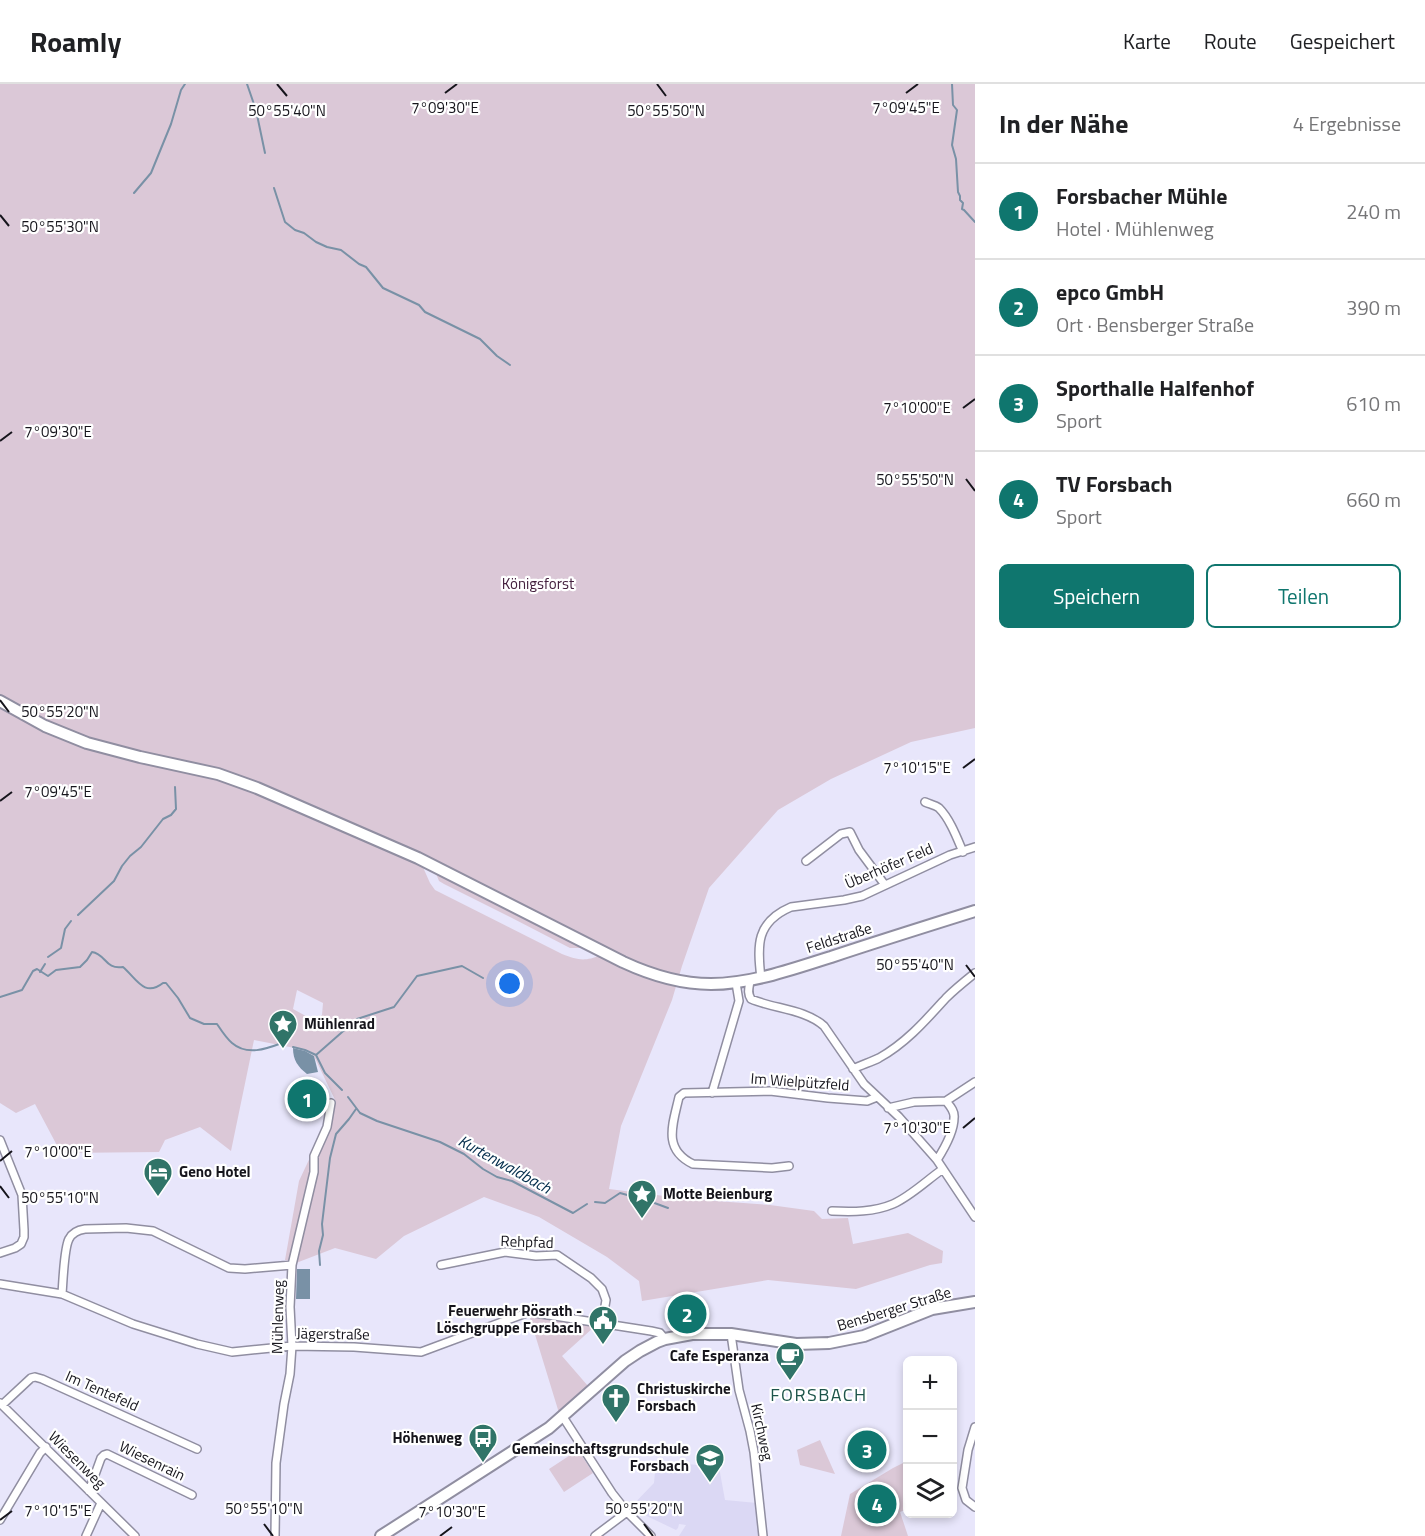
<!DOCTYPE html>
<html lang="de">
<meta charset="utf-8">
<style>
body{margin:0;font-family:"Titillium Web",sans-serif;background:#f2f2f2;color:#202124}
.controls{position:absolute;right:18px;bottom:18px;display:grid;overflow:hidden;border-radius:9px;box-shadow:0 3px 9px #0003}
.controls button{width:54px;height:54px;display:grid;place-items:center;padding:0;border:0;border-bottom:2px solid #e0e0e0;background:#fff;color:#202124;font:30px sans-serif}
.you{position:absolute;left:510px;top:900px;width:21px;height:21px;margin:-15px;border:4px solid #fff;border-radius:50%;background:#1a73e8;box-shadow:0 0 0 9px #1a73e833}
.badge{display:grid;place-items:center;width:39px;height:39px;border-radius:50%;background:#0f766e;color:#fff;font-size:20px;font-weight:700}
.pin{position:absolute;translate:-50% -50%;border:3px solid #fff;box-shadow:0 2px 6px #0006}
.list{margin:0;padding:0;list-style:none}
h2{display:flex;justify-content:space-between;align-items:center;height:78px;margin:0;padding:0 24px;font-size:26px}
h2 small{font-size:20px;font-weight:400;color:#757577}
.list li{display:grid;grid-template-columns:39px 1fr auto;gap:18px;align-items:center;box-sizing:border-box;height:96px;padding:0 24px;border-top:2px solid #e0e0e0}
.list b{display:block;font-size:22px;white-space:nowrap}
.list p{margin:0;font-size:20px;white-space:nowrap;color:#757577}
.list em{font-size:20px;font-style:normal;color:#757577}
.actions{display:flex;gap:12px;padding:18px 24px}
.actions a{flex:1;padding:14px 0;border:2px solid #0f766e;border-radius:9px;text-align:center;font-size:21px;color:#0f766e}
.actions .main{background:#0f766e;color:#fff}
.icon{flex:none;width:33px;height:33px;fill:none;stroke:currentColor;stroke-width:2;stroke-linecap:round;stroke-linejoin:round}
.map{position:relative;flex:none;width:975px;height:1452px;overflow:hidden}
header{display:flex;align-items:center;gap:36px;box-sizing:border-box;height:84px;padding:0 30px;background:#fff;border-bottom:2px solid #e0e0e0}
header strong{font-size:28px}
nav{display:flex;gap:33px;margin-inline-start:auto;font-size:21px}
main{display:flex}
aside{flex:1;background:#fff}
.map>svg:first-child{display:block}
</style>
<header>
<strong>Roamly</strong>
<nav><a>Karte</a><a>Route</a><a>Gespeichert</a></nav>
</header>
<main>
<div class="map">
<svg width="975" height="1452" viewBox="0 0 975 1452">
<rect width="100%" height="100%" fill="#e8e6fb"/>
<path fill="#dbd8f4" d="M656 1377 719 1383 725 1416 757 1419 761 1452H679L686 1441 679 1440 678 1444 676 1446 630 1424 654 1399Z"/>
<path fill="#dbc8d7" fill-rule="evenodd" d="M0 0H975V644L911 658 831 695 778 726 709 804 682 882 672 916 621 1042 609 1105 688 1115 770 1121 814 1127 822 1135 848 1134 853 1160 908 1149 943 1167 942 1179 930 1181 856 1205 768 1196 642 1217 639 1197 607 1173 539 1133 484 1113 404 1152 376 1175 335 1164 296 1179 285 1176 299 1097 336 1018 314 972 305 966 254 956 231 1067 200 1043 165 1056 159 1068 61 1069 35 1020 16 1029 0 1019ZM422 781 435 787 439 797 444 800 512 834 570 864H586L601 871C584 878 578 876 562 870L435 806 430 799ZM297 906 323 919 322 931 315 937 293 925Z
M529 1231 594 1243 562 1272 588 1302 559 1329Z
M820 1356 835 1390 800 1381 797 1366Z
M578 1366 593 1389 564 1408 549 1385Z
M907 1377V1425L900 1428 908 1452H841L850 1410 893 1384Z"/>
<path fill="#7991a6" d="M293 964 305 967 314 972 318 988 307 990C298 983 293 976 293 964Z
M297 1185H310V1215H296Z"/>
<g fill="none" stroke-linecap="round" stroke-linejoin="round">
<path stroke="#7991a6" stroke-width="2" d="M247 0 256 26 265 69
M952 0 953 21 957 26 952 61 956 75 958 108 960 112V116L963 119 962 125 964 126 975 138
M274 104 285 138 295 146 304 149 316 158 327 163 341 166 359 180 366 183 383 204 419 221 425 228 480 255 497 272 510 281
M134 109 151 89 171 40 181 6 185 0
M78 831 114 797 122 782 130 772 141 763 163 735 171 731 176 725 175 703
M48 873 61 864 65 845 71 837
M40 888 45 880
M0 913 22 906 33 887 37 885 48 892 56 886 80 883 87 876 92 868C106 870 105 886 123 883 136 894 144 914 163 899H166L178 914 190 934 204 940H217C221 946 226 954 232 959 247 972 266 965 282 959
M293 963 305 966 316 971 325 989 342 1006
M316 971 357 935 394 923 417 892 462 882 483 894
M348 1013 360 1029 377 1037 440 1058 464 1070 483 1085 497 1093 512 1097 573 1129 587 1120
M595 1118 605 1119 620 1109 649 1117 668 1124
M320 1181 319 1167 323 1151 322 1140 330 1074 336 1050 349 1035 356 1025"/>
<g stroke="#908ea1" stroke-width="10">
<path id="street" d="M925 718C929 720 935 721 939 724 950 735 957 754 963 768
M806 777 841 750 850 748 859 766 885 801
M761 894C757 861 756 838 791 823L844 816 862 812 950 771 975 763
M750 897C749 904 747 909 751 915 774 925 805 925 824 942L864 1000 899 1033 937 1076 975 1133
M853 985C861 981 871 978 879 974 906 959 926 936 946 914 955 905 965 897 975 889
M712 1009 739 917 736 899
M888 1024 914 1018 946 1017 975 998
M0 1056 22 1111 24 1146V1153L21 1160 15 1164 0 1169
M937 1076C944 1065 954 1048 954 1034 955 1027 950 1022 946 1017
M789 1082 772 1084 693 1080C662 1065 673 1040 679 1013L684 1009 770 1007 828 1014 867 1017 877 1013
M832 1127C853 1128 874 1128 893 1120 911 1112 927 1096 943 1085
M441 1181 505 1168 536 1172 557 1171 591 1194 602 1205 606 1216 602 1240
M0 1200 62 1210 133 1240 197 1260 232 1268 292 1262 354 1263 421 1268 529 1228 651 1247 660 1249 665 1255
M62 1210C63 1198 64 1164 69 1155 72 1149 78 1146 85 1145L126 1144 153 1147 229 1184 245 1185 292 1181
M731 1250 739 1306 750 1347 754 1368 763 1452
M0 1319 135 1452
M2 1321 31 1294 35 1293 42 1295 197 1365
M563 1333 612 1409 627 1428 651 1452
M975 1343 968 1366 962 1404 966 1416 975 1423
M89 1407 101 1374 104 1371 107 1370 192 1411
M0 1436 40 1369 46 1363
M86 1452 101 1419
M275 1452 276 1379 284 1320 290 1290 292 1262 290 1223 292 1181 314 1088V1072L327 1043 331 1019
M595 1452 627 1428"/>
</g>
<g stroke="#908ea1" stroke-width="14">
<path id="secondary" d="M0 617 45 642 87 659 140 673 218 690 257 704 418 774 623 878C651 891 680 900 711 900 752 900 792 885 831 873 879 857 927 842 975 827
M381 1452 549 1344 625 1277 640 1267 657 1258 665 1255 692 1250H731L796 1260 829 1259 864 1252 932 1225 975 1218"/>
</g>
<use href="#street" stroke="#fff" stroke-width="7"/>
<use href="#secondary" stroke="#fff" stroke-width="10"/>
</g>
<path fill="none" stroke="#16151c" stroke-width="2" d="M277 0 287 12M657 0 666 12M445 9 457 0M906 9 918 0M0 131 9 142M963 324 975 315M0 357 12 348M966 395 975 407M0 616 9 628M963 684 975 675M0 717 12 708M966 881 975 893M963 1044 975 1034M0 1077 12 1067M0 1102 9 1114M0 1436 12 1427M264 1440 273 1452M644 1440 653 1452M440 1452 452 1443"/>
<defs>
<g id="sight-pin" transform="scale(1.5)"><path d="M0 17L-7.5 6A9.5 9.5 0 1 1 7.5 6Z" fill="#307468" stroke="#fff"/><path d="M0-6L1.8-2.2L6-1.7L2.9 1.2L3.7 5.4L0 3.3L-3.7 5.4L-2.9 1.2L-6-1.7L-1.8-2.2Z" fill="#fff"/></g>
<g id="hotel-pin" transform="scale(1.5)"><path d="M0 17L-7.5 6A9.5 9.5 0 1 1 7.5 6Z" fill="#307468" stroke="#fff"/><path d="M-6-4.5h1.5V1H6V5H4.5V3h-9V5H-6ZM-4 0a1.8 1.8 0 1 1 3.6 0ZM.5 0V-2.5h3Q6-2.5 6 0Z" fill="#fff"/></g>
<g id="civic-pin" transform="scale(1.5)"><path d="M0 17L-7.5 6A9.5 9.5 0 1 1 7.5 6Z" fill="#307468" stroke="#fff"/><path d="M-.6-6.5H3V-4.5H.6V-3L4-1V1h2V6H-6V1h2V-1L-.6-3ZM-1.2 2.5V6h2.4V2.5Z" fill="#fff"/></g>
<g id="cafe-pin" transform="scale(1.5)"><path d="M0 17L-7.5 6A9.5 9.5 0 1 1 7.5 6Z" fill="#307468" stroke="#fff"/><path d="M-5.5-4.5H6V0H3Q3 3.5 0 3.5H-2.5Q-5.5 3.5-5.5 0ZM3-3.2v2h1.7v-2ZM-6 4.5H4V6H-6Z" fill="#fff"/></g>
<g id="church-pin" transform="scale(1.5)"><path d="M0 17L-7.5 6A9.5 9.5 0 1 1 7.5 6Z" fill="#307468" stroke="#fff"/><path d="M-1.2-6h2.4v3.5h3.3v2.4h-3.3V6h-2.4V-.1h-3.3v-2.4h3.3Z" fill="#fff"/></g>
<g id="bus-pin" transform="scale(1.5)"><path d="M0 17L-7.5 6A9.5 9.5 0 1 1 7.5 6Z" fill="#307468" stroke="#fff"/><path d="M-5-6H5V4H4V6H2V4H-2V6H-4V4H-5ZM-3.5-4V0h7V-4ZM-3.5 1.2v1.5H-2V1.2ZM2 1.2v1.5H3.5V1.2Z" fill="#fff"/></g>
<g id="school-pin" transform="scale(1.5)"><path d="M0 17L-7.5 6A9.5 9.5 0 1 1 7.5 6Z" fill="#307468" stroke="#fff"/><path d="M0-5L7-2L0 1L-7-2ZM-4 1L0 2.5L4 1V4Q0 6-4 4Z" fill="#fff"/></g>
</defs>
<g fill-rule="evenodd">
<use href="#sight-pin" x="283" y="940"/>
<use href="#hotel-pin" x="158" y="1088"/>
<use href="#sight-pin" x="642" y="1110"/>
<use href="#civic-pin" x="603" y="1236"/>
<use href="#cafe-pin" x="790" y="1272"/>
<use href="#church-pin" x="616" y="1314"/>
<use href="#bus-pin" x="483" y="1354"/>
<use href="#school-pin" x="710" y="1374"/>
</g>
<g text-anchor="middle" stroke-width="4.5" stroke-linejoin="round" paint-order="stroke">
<g font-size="15" fill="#44203e" stroke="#fff">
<text x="538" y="505">Königsforst</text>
</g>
<g font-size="15" fill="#16151c" stroke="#fff">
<text transform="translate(889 782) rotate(-23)" y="5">Überhöfer Feld</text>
<text transform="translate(839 854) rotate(-18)" y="5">Feldstraße</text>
<text transform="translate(800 998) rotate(4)" y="5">Im Wielpützfeld</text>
<text transform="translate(527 1158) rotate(2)" y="5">Rehpfad</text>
<text transform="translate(894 1225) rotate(-17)" y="5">Bensberger Straße</text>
<text transform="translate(278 1233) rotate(-89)" y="5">Mühlenweg</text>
<text transform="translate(333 1250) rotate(1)" y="5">Jägerstraße</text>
<text transform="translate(102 1307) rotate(24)" y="5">Im Tentefeld</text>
<text transform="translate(762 1348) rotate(78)" y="5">Kirchweg</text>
<text transform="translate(77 1376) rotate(45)" y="5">Wiesenweg</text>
<text transform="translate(152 1377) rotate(26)" y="5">Wiesenrain</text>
</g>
<g font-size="15" font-weight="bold" fill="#16151c" stroke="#fff" text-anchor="start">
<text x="304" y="945">Mühlenrad</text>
<text x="179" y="1093">Geno Hotel</text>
<text x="663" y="1115">Motte Beienburg</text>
<text x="582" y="1232" text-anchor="end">Feuerwehr Rösrath -<tspan x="582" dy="17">Löschgruppe Forsbach</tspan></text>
<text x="769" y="1277" text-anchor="end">Cafe Esperanza</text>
<text x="637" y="1310">Christuskirche<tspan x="637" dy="17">Forsbach</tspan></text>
<text x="462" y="1359" text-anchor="end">Höhenweg</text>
<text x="689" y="1370" text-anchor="end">Gemeinschaftsgrundschule<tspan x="689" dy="17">Forsbach</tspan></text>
</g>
<g font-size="16" font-style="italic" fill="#002b4a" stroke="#fff">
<text transform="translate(505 1080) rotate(29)" y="6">Kurtenwaldbach</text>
</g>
<g font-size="18" letter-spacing="1.5" fill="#1d544a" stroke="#fff">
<text x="819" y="1317">FORSBACH</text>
</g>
</g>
<g font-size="15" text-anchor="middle" fill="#16151c" stroke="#fff" stroke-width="4.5" stroke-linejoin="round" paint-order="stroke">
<text x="445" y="29">7°09'30"E</text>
<text x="906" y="29">7°09'45"E</text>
<text x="666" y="32">50°55'50"N</text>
<text x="287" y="32">50°55'40"N</text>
<text x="60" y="148">50°55'30"N</text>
<text x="917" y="329">7°10'00"E</text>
<text x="58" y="353">7°09'30"E</text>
<text x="915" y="401">50°55'50"N</text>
<text x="60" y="633">50°55'20"N</text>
<text x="917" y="689">7°10'15"E</text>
<text x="58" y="713">7°09'45"E</text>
<text x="915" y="886">50°55'40"N</text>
<text x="917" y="1049">7°10'30"E</text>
<text x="58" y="1073">7°10'00"E</text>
<text x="60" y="1119">50°55'10"N</text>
<text x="264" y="1430">50°55'10"N</text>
<text x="644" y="1430">50°55'20"N</text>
<text x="58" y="1432">7°10'15"E</text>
<text x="452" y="1433">7°10'30"E</text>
</g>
</svg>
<div class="controls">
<button>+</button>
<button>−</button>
<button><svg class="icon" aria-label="layers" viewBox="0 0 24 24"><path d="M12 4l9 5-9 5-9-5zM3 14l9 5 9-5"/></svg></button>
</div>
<div class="you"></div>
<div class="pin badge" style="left:307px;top:1015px">1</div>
<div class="pin badge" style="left:687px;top:1230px">2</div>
<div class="pin badge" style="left:867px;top:1366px">3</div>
<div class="pin badge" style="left:877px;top:1420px">4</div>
</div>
<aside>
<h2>In der Nähe<small>4 Ergebnisse</small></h2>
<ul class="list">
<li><span class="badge">1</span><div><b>Forsbacher Mühle</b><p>Hotel · Mühlenweg</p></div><em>240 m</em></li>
<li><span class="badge">2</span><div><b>epco GmbH</b><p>Ort · Bensberger Straße</p></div><em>390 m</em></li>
<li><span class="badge">3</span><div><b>Sporthalle Halfenhof</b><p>Sport</p></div><em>610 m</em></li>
<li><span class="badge">4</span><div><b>TV Forsbach</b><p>Sport</p></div><em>660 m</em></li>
</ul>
<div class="actions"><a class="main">Speichern</a><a>Teilen</a></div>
</aside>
</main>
